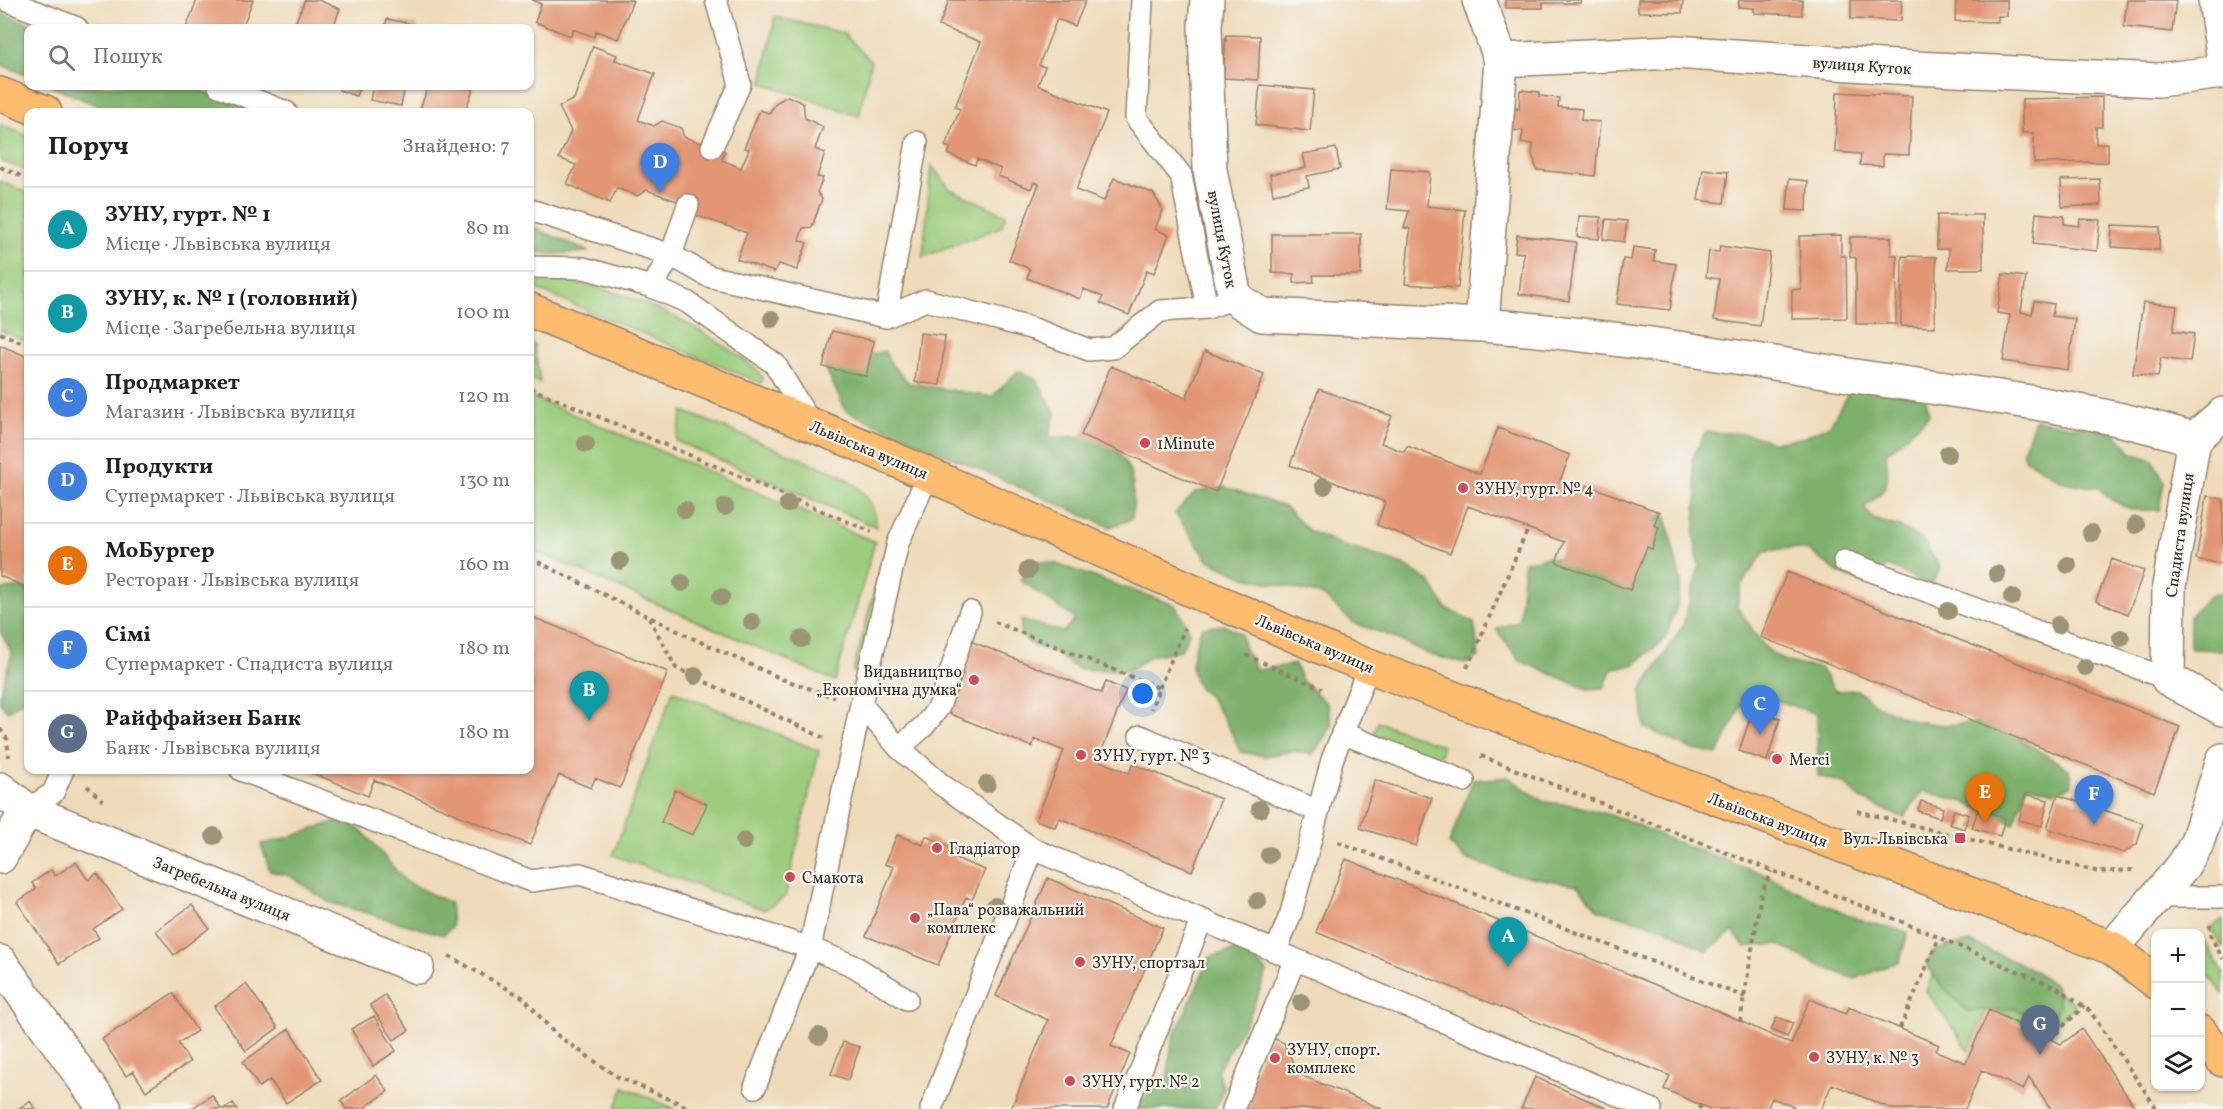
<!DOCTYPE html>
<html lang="uk">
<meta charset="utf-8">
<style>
body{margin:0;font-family:Vollkorn,serif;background:#f6f6f6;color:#222}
.controls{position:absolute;right:18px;bottom:18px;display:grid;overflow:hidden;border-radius:12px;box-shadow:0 2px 4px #0004}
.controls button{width:54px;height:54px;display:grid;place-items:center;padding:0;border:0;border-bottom:2px solid #e0e0e0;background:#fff;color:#222;font:30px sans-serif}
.you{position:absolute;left:1143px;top:694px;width:21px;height:21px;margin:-15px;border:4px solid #fff;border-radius:50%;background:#1a73e8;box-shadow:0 0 0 9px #1a73e833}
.badge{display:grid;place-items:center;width:39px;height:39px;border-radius:50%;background:#d1495b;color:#fff;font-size:20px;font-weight:700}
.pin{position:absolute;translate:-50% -50px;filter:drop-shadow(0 2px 3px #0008)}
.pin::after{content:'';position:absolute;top:32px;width:21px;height:18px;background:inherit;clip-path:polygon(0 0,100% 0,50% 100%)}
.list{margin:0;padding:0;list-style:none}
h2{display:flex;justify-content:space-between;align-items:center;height:78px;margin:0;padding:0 24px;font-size:26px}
h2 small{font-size:20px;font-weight:400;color:#767676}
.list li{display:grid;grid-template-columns:39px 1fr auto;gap:18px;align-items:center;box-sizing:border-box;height:84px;padding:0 24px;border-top:2px solid #e0e0e0}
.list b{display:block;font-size:22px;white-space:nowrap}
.list p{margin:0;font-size:20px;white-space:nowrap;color:#767676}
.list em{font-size:20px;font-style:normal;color:#767676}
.icon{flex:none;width:33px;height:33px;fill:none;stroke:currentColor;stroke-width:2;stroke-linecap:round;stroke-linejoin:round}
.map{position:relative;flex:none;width:2223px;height:1109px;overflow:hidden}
.search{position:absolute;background:#fff;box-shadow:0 2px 4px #0004;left:24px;top:24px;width:510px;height:66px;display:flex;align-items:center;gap:15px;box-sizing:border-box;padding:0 21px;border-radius:12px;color:#767676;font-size:22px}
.panel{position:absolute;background:#fff;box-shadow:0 2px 4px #0004;left:24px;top:108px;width:510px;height:666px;border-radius:12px}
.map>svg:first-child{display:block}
</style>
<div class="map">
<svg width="2223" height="1109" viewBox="0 0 2223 1109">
<rect width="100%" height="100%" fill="#f6f6f2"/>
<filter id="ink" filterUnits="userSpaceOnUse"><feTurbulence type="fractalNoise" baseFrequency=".0167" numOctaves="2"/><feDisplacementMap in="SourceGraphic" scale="12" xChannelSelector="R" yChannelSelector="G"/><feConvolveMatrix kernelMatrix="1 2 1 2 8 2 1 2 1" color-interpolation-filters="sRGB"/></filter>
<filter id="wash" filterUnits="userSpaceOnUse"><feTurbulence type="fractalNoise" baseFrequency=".008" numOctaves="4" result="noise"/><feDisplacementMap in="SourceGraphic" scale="24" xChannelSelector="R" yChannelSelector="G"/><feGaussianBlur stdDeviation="1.35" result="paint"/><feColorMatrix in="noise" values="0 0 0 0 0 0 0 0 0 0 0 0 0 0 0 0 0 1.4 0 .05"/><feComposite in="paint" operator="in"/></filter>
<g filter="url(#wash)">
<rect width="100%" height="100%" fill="#efdbba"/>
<path fill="#9ccc7b" stroke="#6c7b4c" stroke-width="1.5" d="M775 17 843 33 871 61 859 116 762 83Z
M0 125 28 136V171L0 161Z
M931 165 950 189 1006 215 1001 227 923 257Z
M0 181 28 193V342L0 330Z
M545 279C611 283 678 314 732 351 744 360 755 366 763 378L761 383 538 290 536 286Z
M530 343 534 345 540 383 530 378Z
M530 396 875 542 835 681 530 549Z
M683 411 839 474C858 486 878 502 876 527L676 441Z
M884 554 892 556 860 674 853 672Z
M673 691 819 751 785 897 764 910 613 855Z
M1378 722 1443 746 1438 760 1373 735Z
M2223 920V948L2211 928Z
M2202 937 2223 973V994L2201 965Z
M1947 944 2054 990 2076 1004 2045 1033 1988 1007 1969 1050 1926 991Z
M624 1087 675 1109H615Z"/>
<path fill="#7db06b" stroke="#5c6d44" stroke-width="1.5" d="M0 13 42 28H28V76L0 64Z
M50 86H190L255 112H114Z
M530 226 589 252 552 254 530 251Z
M884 351 892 365 909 383 992 397 1018 371 1037 380 1055 413 1049 437 1101 436C1133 460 1136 482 1132 519L1110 527 846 411 824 366Z
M1852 387 1925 396 1929 415 1886 454C1891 485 1886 490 1864 508L1873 519 1899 527 1923 540 1941 569 1930 585 1888 566 1864 583 1839 573 1809 551 1791 548 1765 551 1741 585 1737 606C1764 647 1767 663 1820 668L1835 691 1857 690 1878 706 1913 721 1943 725 1991 722 2069 769 2072 786 2055 792 2028 785 2014 824 1961 801 1922 791 1904 818 1861 799 1844 783 1818 776 1817 714 1748 691 1718 754 1693 750 1644 727 1641 692 1683 625 1699 566 1694 537 1697 496 1692 460 1705 432 1748 434 1773 442 1802 438 1830 425Z
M2035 420 2116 433 2132 453 2153 460 2164 482 2159 510H2133L2112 500 2098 488 2064 482 2026 460 2022 453Z
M1225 487 1285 507 1309 531 1342 545 1404 565 1430 582 1446 608 1474 623 1479 657 1465 664 1428 654 1393 637 1354 623 1322 595 1245 577 1208 560 1175 513 1196 492Z
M1665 512 1681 583 1677 606 1665 639 1633 665 1612 668 1604 688 1587 689 1520 661 1496 629 1519 621 1524 562 1546 557 1582 562 1649 526Z
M1038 561 1057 564 1175 605 1190 631 1181 650 1151 656 1129 671 1078 669 1050 650 1034 646 1021 636V620L1063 632 1075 619 1020 580Z
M20 587 28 590V696L8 711 0 704V694L12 653 0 631V590Z
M2223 593V650L2190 649V615L2210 596Z
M1225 625 1241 634 1246 653 1257 670 1295 664 1301 679 1327 704 1332 726 1312 755 1293 751 1266 756 1240 752C1233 733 1222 716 1211 699 1207 694 1201 691 1198 686 1186 668 1195 644 1202 627Z
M1508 777 1544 802 1574 805 1624 819 1671 840 1761 873 1813 899 1863 921 1908 932 1900 961 1855 979 1818 965 1778 944 1745 947 1733 931 1707 951 1667 929 1599 910 1577 885 1508 873 1465 859 1449 843 1473 780Z
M345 819 364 833 406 882 450 903 452 927 443 935 328 902 290 876 270 871 261 844C291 839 315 827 345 819Z
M1970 942 2035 971 2056 986 2060 1006 2045 1024 2016 1009 1967 1011 1939 983 1926 963 1935 950Z
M1244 948 1267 972 1249 1017 1217 1071 1224 1088 1215 1109H1129L1167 1081 1172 1041 1210 957Z"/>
<g id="blocks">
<path fill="#e39673" d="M197 0H253L242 28H186Z
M305 0H318L340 9 333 28H293Z
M532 0H633L618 39 596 31 594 37 573 29 571 36 535 22 541 4Z
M949 0H1086L1075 26 1057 19 1039 65 1045 67 1038 85 1107 113 1076 190 1104 201 1114 178 1153 193 1163 210 1155 229 1169 235 1154 273 1147 270 1129 315 1100 303 1103 297 1084 289 1080 299 1027 278 1030 269 1009 260 1039 184 1034 182 1031 189 998 176 1001 169 977 159 975 165 948 154 950 148 945 146 960 109 955 107 981 42 939 26Z
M1505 0H1581V3H1543V8H1505Z
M1638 0H1683L1682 13 1638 12Z
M1739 0H1802V15L1754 13V8L1738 7Z
M1851 0H1902L1901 21 1851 19Z
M1956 0H2007V16H1998V22L1955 21Z
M2127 0H2176L2172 32 2124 27Z
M387 19 418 25 417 28H385Z
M1226 35 1260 36 1258 80 1223 78Z
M593 46 617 55 615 60 655 74 638 120 654 126 662 121 681 128 684 137 725 151 722 160 741 168 749 149 744 148 760 110 769 113 777 102 788 96 803 103 805 118 823 127 815 149 825 153 817 177 823 178 817 192 822 199 812 227 803 228 799 240 807 243 797 270 779 264 774 272 737 259 747 233 692 214 688 205 647 190 637 196 617 188 610 203 567 184 576 165 559 158 571 131 559 107 574 99Z
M1260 85 1314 90 1310 131 1256 125Z
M341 86H360L356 96 339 90Z
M373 86H405L401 106 370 100Z
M428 86H474L465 112H419Z
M1520 90 1539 92V96L1559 98 1558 107 1582 109 1581 120 1600 122 1595 176 1537 170 1532 154 1533 144 1521 143 1523 131 1508 130 1510 108 1519 109Z
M1837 92 1912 96 1909 155 1883 154V166L1860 165 1861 154 1835 152Z
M2102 97V127H2096V144L2108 143V162L2034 163V133H2022V99Z
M1336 148 1340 169 1307 176 1309 187 1273 194 1270 174 1306 168 1303 154Z
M1391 169 1430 172 1427 206 1465 210 1458 288 1405 284 1410 229 1404 228 1409 211 1387 209Z
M1703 169 1728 172 1724 203 1698 200Z
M1789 179 1808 181 1807 211 1787 210Z
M2100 179 2101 205 2062 207 2061 180Z
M2036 213 2064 216V224L2079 226 2080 219 2100 220 2097 251 2033 244Z
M1937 215H1983V269H1948L1949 249H1937Z
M1579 216 1601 217 1599 239 1577 237Z
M1606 219 1627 221 1624 242 1603 239Z
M2112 225 2160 227 2159 250 2111 247Z
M1272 234H1361V275H1313L1314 282 1294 283V274L1272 273Z
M1517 235 1576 242 1569 301 1519 294 1524 253 1515 252Z
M1841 235V256H1846L1847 318 1792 319V290L1801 289 1799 236Z
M1850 237H1891V255H1897L1896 324H1856V258L1850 257Z
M1720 246 1770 253 1760 326 1714 320 1719 279 1706 277 1709 251 1719 252Z
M1633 247 1655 250 1654 261 1676 264 1670 310 1617 304 1623 259 1631 260Z
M1902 256 1936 257 1935 327 1901 326Z
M2003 274 2026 277 2021 312 2032 314 2034 301 2054 304 2052 316 2075 319 2068 370 2003 361 2010 315 1997 313Z
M2143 302 2177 306 2173 331 2194 334 2190 362 2161 358 2158 377 2133 374Z
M832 331 874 341 866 376 823 367Z
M920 333 945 336 940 385 915 382Z
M0 345 28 357V588L0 576Z
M1205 351 1264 375 1216 492 1081 435 1111 366 1186 398Z
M1319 389 1392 416 1381 443 1404 452 1407 446 1480 474 1498 428 1570 455 1560 481 1585 490 1587 485 1659 512 1654 525 1659 527 1652 549 1647 547 1630 590 1556 562 1564 542 1468 506 1450 553 1377 525 1385 502 1290 465Z
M2207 496 2223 499V564L2196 559Z
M2112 559 2144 571 2128 614 2096 601Z
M1787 572 2180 727 2154 792 1761 637Z
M530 616 668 672 620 788 595 778 591 788 559 775 530 845 374 780 368 796 305 770H530Z
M970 641 1101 693 1106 682 1126 690 1098 760 1129 773 1133 764 1221 799 1192 871 1059 818 1055 827 1036 820 1064 751 1035 739 1032 747 948 713 963 674 957 672Z
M1753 710 1780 718 1767 761 1739 751Z
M1773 754 1784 757 1781 765 1770 761Z
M1375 780 1432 798 1416 846 1360 828Z
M675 790 707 804 693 835 661 822Z
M2026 794 2048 800 2042 826 2019 820Z
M2058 795 2143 823 2137 844 2124 853 2047 828Z
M1921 801 1943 808 1940 818 1918 811Z
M1978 809 2005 818 2000 836 1972 828Z
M1954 810 1969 815 1964 829 1949 824Z
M897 835 923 845 926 836 958 850 955 858 985 870 972 900 966 897 938 965 866 936 894 867 885 864Z
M1346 859 1700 1003 1791 1044 1810 999 1846 1014 1849 1007 1939 1045 1936 1051 1966 1063 1989 1010 2061 1044 2082 1029 2136 1109H2051L2029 1077 2023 1090 1982 1070 1965 1109H1892L1832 1084 1821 1109H1798L1772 1098 1767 1109H1710L1664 1089 1670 1076 1316 932Z
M76 862 88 880 97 873 122 909 93 929 99 938 59 964 17 902 36 889 32 883 51 870 55 876Z
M1048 878 1163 928 1111 1046 1130 1054 1107 1109H1011L1048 1020 996 996Z
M192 905 209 928 174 955 156 931Z
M246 984 278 1028 246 1051 214 1007Z
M173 993 197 1031 178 1043 190 1062 146 1091 133 1071 126 1076 102 1039Z
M385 995 409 1030 394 1040 370 1005Z
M374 1016 396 1051 373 1066 351 1029Z
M1777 1017 1793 1023 1787 1037 1771 1030Z
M289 1029 322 1080 286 1103 270 1080 259 1087 243 1062Z
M1269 1036 1284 1043 1298 1074 1382 1109H1239Z
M843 1042 860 1047 848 1080 831 1074Z
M376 1075 388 1091 363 1109H346L341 1101Z
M1535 1077 1608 1109H1521Z
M212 1095 221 1109H191Z
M30 1101 35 1109H18Z
M233 1103 237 1109H223Z"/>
</g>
</g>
<g filter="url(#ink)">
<use href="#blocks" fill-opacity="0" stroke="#95826c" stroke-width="1.5"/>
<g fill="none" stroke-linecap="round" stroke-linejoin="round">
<g stroke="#95826c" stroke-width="24">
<path id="lane" d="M6 0 77 28
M1142 0 1136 118 1181 175 1207 308
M219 86 286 112
M712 147 740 84 716 0
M688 205 671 255 652 287 687 302 775 364 811 424
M530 210 671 255 708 276 886 317 926 300 1034 329 1089 350 1113 348 1160 311 1207 308 1235 298
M530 267 584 268 652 287
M886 317 917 142
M1844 561 2168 679
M861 704 899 748 942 785 1033 849 1292 958 1293 964 1233 1109
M1342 733 1464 781
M1140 736 1318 811
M899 748 924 726 939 707 970 612
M241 770 531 881 580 874 810 948 861 704 898 543 928 475
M27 810 53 793 63 770
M2156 897H2223
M1276 951 1291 913 1332 760 1369 666
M1292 958 1651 1109
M755 1087 810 948 854 966 907 999
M931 1109 1033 849
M1125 1109 1198 929 1205 921"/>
</g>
<g stroke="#95826c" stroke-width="36">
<path id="street" d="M1207 0 1205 26 1210 170 1235 298 1262 315 1482 325 1501 60
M1479 0 1501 60 1675 52 1895 67 2158 80 2223 72
M2215 0 2223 54
M1482 325C1612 335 1740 358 1868 378 1977 394 2089 407 2194 439
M2223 414 2194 439 2169 586 2168 679 2223 709
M0 789 27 810 417 967
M0 857 27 810
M2112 948 2183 866 2196 845 2223 760
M0 962 105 1109"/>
</g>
<g stroke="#95826c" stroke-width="36">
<path id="primary" d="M0 94 45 112
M530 310 866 447 1337 654 2112 948 2156 982
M2200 1032 2223 1060"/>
</g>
<path stroke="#95826c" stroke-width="4" stroke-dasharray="4.5 4.5" stroke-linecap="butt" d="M0 167 28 179
M0 333 28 345
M530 388 872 532
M530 558 692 638 782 679 834 697
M649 618 676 668 824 738
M995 622 1159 688 1151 709
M1246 655 1322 689
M1467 668 1528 529
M1159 688 1185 628
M0 729 7 739 9 757
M1481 756 1905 923 2059 989 2090 1011 2157 1109
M87 786 103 801
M1857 811 2099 872 2133 870
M1338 842 1745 997
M2210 925 2209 933 2223 959
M449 956 524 998 554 1033 616 1076 692 1109
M1740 1022 1761 895 1771 871
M1900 1028 1939 938
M2050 1039 2084 1006
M1699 1109 1701 1105"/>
<use href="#lane" stroke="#fff" stroke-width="21"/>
<use href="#street" stroke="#fff" stroke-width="33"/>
<use href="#primary" stroke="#fdbc70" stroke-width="33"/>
</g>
<g fill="#9c9574">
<circle cx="772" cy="319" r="9"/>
<circle cx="586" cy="444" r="9"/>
<circle cx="1948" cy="454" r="9"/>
<circle cx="1324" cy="486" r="9"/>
<circle cx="788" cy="504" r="9"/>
<circle cx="725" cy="507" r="9"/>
<circle cx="685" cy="510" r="9"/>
<circle cx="2136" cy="525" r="9"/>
<circle cx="2091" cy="533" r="9"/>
<circle cx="620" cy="561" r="9"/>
<circle cx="2068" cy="565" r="9"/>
<circle cx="1028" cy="570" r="9"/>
<circle cx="1997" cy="574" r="9"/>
<circle cx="682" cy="583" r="9"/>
<circle cx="721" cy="597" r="9"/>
<circle cx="2012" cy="597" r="9"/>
<circle cx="1948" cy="611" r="9"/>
<circle cx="752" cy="622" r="9"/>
<circle cx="2058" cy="625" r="9"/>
<circle cx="2121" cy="638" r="9"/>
<circle cx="802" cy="639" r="9"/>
<circle cx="2085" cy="667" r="9"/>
<circle cx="695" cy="676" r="9"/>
<circle cx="987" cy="784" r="9"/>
<circle cx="1260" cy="809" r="9"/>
<circle cx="214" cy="836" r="9"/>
<circle cx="744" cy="841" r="9"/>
<circle cx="1269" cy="855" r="9"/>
<circle cx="1258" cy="901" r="9"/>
<circle cx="995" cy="906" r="9"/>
<circle cx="1301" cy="1002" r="9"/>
<circle cx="819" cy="1036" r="9"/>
</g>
</g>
<g fill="#d1495b" stroke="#f6f6f2" stroke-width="2">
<circle cx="1145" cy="443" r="6"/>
<circle cx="1463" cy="488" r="6"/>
<circle cx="974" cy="680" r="6"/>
<circle cx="1081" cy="755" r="6"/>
<circle cx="1777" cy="759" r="6"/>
<rect x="1954" y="832" width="12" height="12" rx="3"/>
<circle cx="937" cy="848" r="6"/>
<circle cx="790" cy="877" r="6"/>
<circle cx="915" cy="918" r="6"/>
<circle cx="1080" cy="962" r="6"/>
<circle cx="1814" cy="1057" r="6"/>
<circle cx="1275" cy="1058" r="6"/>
<circle cx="1070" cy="1081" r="6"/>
</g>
<g text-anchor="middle" stroke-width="4.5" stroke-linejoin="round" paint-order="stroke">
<g font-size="16" fill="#3b2a1e" stroke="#f6f6f2">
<text transform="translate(1862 65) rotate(4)" y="6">вулиця Куток</text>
<text transform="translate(1223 239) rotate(79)" y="6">вулиця Куток</text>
<text transform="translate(869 449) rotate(23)" y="6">Львівська вулиця</text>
<text transform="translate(2179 535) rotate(-82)" y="6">Спадиста вулиця</text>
<text transform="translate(1315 643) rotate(23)" y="6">Львівська вулиця</text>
<text transform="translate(1768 819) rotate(21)" y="6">Львівська вулиця</text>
<text transform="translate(222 888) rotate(22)" y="6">Загребельна вулиця</text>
</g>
<g font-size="16" fill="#3b2a1e" stroke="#f6f6f2" text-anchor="start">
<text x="1157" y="449">1Minute</text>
<text x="1475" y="494">ЗУНУ, гурт. № 4</text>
<text x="962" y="677" text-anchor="end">Видавництво<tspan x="962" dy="18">„Економічна думка“</tspan></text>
<text x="1093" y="761">ЗУНУ, гурт. № 3</text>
<text x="1789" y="765">Merci</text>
<text x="1948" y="844" text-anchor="end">Вул. Львівська</text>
<text x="949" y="854">Гладіатор</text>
<text x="802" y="883">Смакота</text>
<text x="927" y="915">„Пава“ розважальний<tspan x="927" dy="18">комплекс</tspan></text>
<text x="1092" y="968">ЗУНУ, спортзал</text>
<text x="1287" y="1055">ЗУНУ, спорт.<tspan x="1287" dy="18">комплекс</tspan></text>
<text x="1826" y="1063">ЗУНУ, к. № 3</text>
<text x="1082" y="1087">ЗУНУ, гурт. № 2</text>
</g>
</g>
</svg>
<div class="controls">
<button>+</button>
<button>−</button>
<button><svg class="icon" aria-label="layers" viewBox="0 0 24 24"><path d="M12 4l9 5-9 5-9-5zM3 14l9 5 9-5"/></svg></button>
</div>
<div class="you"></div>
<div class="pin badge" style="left:1508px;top:967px;background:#0f9aa8">A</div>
<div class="pin badge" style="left:589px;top:721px;background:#0f9aa8">B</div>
<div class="pin badge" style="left:1760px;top:735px;background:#3f7fe0">C</div>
<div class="pin badge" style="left:660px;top:193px;background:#3f7fe0">D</div>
<div class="pin badge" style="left:1985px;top:823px;background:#e8710a">E</div>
<div class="pin badge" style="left:2094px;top:825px;background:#3f7fe0">F</div>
<div class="pin badge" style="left:2040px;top:1055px;background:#5c6f8a">G</div>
<div class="search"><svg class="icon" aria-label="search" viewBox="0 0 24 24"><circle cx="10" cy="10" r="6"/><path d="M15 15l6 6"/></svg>Пошук</div>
<section class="panel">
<h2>Поруч<small>Знайдено: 7</small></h2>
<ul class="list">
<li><span class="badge" style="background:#0f9aa8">A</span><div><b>ЗУНУ, гурт. № 1</b><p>Місце · Львівська вулиця</p></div><em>80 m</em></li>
<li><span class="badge" style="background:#0f9aa8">B</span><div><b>ЗУНУ, к. № 1 (головний)</b><p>Місце · Загребельна вулиця</p></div><em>100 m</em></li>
<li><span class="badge" style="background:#3f7fe0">C</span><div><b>Продмаркет</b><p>Магазин · Львівська вулиця</p></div><em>120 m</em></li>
<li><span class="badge" style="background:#3f7fe0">D</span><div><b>Продукти</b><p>Супермаркет · Львівська вулиця</p></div><em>130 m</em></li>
<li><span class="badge" style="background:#e8710a">E</span><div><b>МоБургер</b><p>Ресторан · Львівська вулиця</p></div><em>160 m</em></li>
<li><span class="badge" style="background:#3f7fe0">F</span><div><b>Сімі</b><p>Супермаркет · Спадиста вулиця</p></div><em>180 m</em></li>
<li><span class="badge" style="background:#5c6f8a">G</span><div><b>Райффайзен Банк</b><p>Банк · Львівська вулиця</p></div><em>180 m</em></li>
</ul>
</section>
</div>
